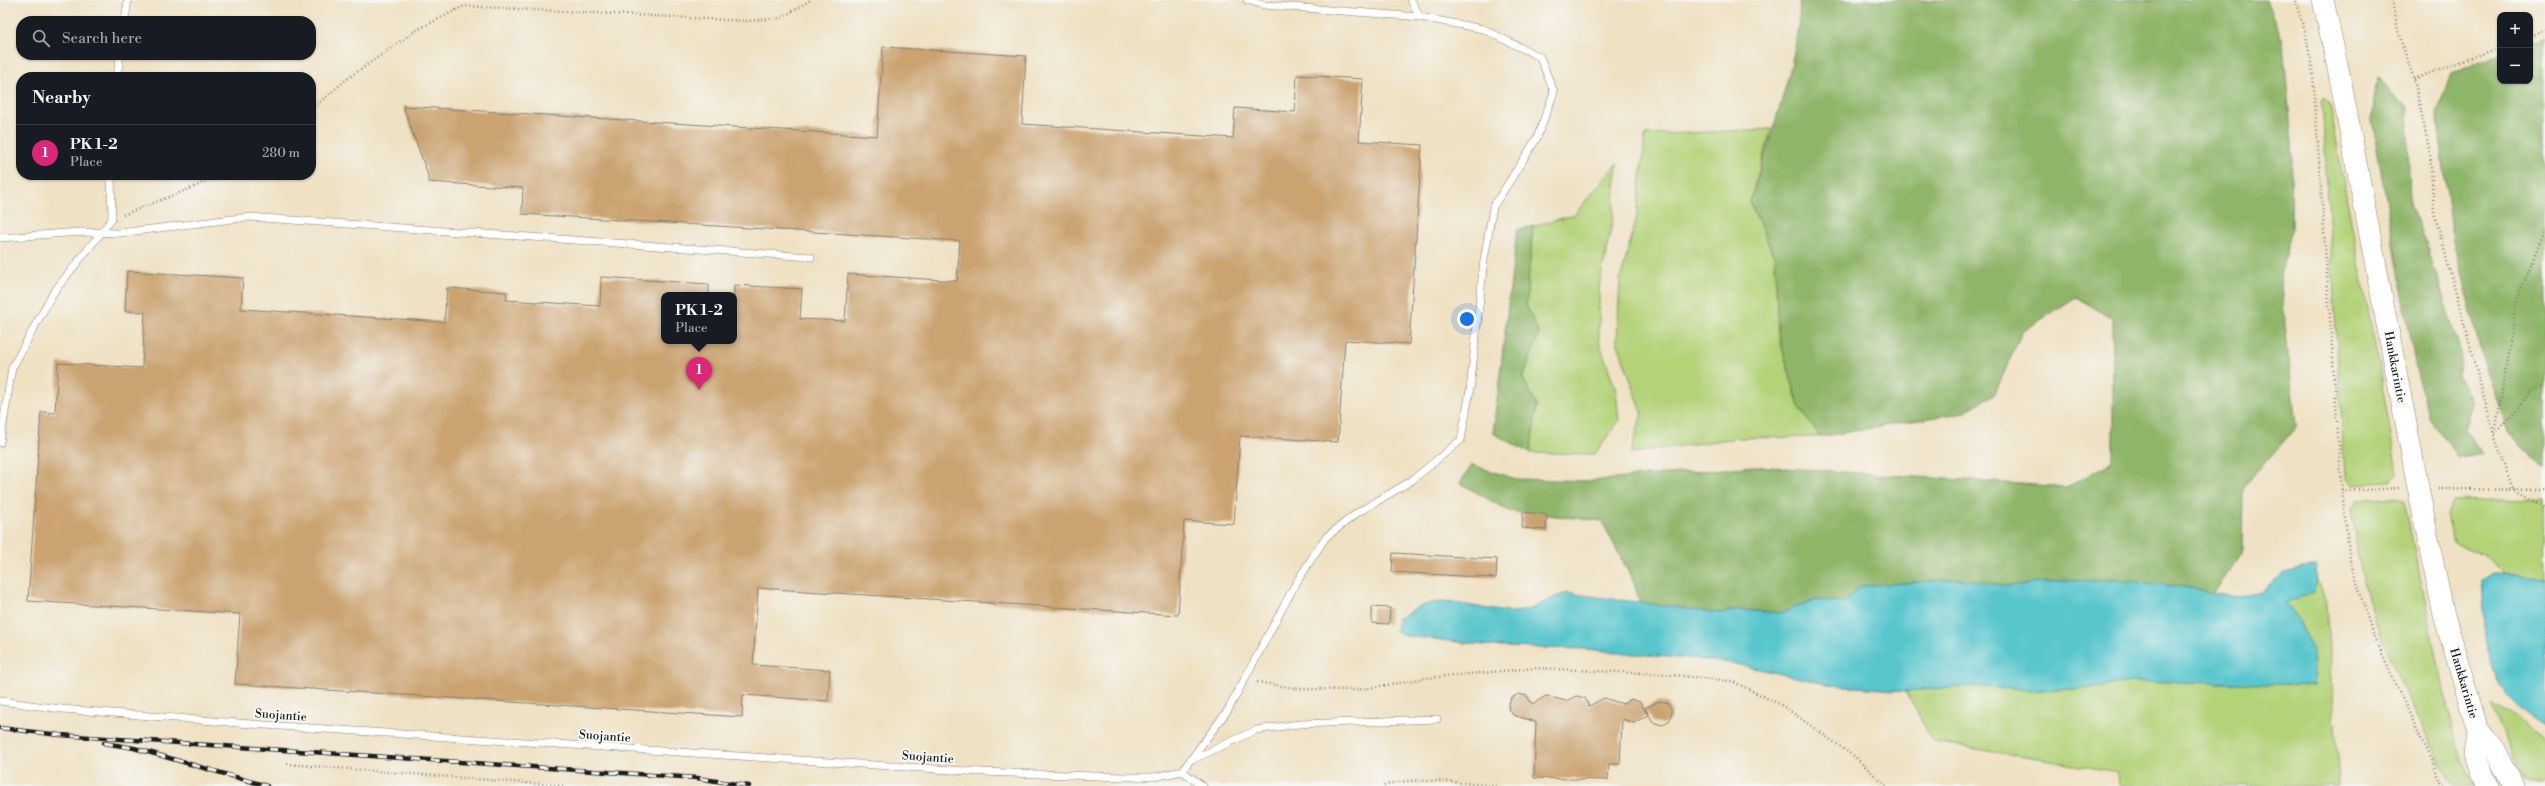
<!DOCTYPE html>
<meta charset="utf-8">
<style>
body{margin:0;font-family:"Libre Bodoni",serif;background:#20242c;color:#f1f3f6}
.controls{position:absolute;right:12px;top:12px;display:grid;overflow:hidden;border-radius:8px;box-shadow:0 1px 3px #0004}
.controls button{width:36px;height:36px;display:grid;place-items:center;padding:0;border:0;border-bottom:1px solid #363941;background:#171b24;color:#f1f3f6;font:20px sans-serif}
.you{position:absolute;left:1467px;top:319px;width:14px;height:14px;margin:-10px;border:3px solid #fff;border-radius:50%;background:#1a73e8;box-shadow:0 0 0 6px #1a73e833}
.badge{display:grid;place-items:center;width:26px;height:26px;border-radius:50%;background:#db2777;color:#fff;font-size:13px;font-weight:700}
.pin{position:absolute;translate:-50% -33px;filter:drop-shadow(0 1px 2px #0008)}
.pin::after{content:'';position:absolute;top:21px;width:14px;height:12px;background:inherit;clip-path:polygon(0 0,100% 0,50% 100%)}
.popup{position:absolute;left:661px;top:292px;width:76px;height:52px;box-sizing:border-box;display:grid;place-content:center;border-radius:8px;background:#171b24;filter:drop-shadow(0 1px 3px #0005);font-size:13px;white-space:nowrap;color:#9ea1a6}
.popup b{font-size:15px;color:#f1f3f6}
.popup::after{content:'';position:absolute;left:50%;top:100%;margin-left:-8px;border:8px solid transparent;border-top-color:#171b24}
.list{margin:0;padding:0;list-style:none}
h2{display:flex;justify-content:space-between;align-items:center;height:52px;margin:0;padding:0 16px;font-size:17px}
h2 small{font-size:13px;font-weight:400;color:#9ea1a6}
.list li{display:grid;grid-template-columns:26px 1fr auto;gap:12px;align-items:center;box-sizing:border-box;height:56px;padding:0 16px;border-top:1px solid #363941}
.list b{display:block;font-size:15px;white-space:nowrap}
.list p{margin:0;font-size:13px;white-space:nowrap;color:#9ea1a6}
.list em{font-size:13px;font-style:normal;color:#9ea1a6}
.icon{flex:none;width:22px;height:22px;fill:none;stroke:currentColor;stroke-width:2;stroke-linecap:round;stroke-linejoin:round}
.map{position:relative;flex:none;width:2545px;height:786px;overflow:hidden}
.search{position:absolute;background:#171b24;box-shadow:0 1px 3px #0004;left:16px;top:16px;width:300px;height:44px;display:flex;align-items:center;gap:10px;box-sizing:border-box;padding:0 14px;border-radius:16px;color:#9ea1a6;font-size:15px}
.panel{position:absolute;background:#171b24;box-shadow:0 1px 3px #0004;left:16px;top:72px;width:300px;height:108px;border-radius:16px}
.map>svg:first-child{display:block}
</style>
<div class="map">
<svg width="2545" height="786" viewBox="0 0 2545 786">
<rect width="100%" height="100%" fill="#f6f6f2"/>
<filter id="ink" filterUnits="userSpaceOnUse"><feTurbulence type="fractalNoise" baseFrequency=".025" numOctaves="2"/><feDisplacementMap in="SourceGraphic" scale="8" xChannelSelector="R" yChannelSelector="G"/><feConvolveMatrix kernelMatrix="1 2 1 2 8 2 1 2 1" color-interpolation-filters="sRGB"/></filter>
<filter id="wash" filterUnits="userSpaceOnUse"><feTurbulence type="fractalNoise" baseFrequency=".012" numOctaves="4" result="noise"/><feDisplacementMap in="SourceGraphic" scale="16" xChannelSelector="R" yChannelSelector="G"/><feGaussianBlur stdDeviation="0.9" result="paint"/><feColorMatrix in="noise" values="0 0 0 0 0 0 0 0 0 0 0 0 0 0 0 0 0 1.4 0 .05"/><feComposite in="paint" operator="in"/></filter>
<g filter="url(#wash)">
<rect width="100%" height="100%" fill="#efe1c3"/>
<path fill="#b4d379" stroke="#68784a" d="M2324 98 2330 104C2350 227 2378 349 2397 473L2390 482 2353 484 2345 476 2322 103Z
M1771 129 1750 202 1775 259 1778 333 1799 407 1820 437 1737 438 1631 453 1642 412 1617 341 1620 281 1637 216 1645 135Z
M1617 163 1613 219 1599 287V341L1616 391 1619 421 1595 454 1530 453 1537 406 1523 379 1539 334 1526 305 1533 226 1574 215Z
M2394 497 2404 501 2455 742 2474 786H2453C2406 695 2359 613 2352 509L2358 500Z
M2544 499 2545 577 2504 574 2484 555 2454 543 2447 516 2453 501Z
M2318 580 2327 606 2339 786H2119L2118 772 1933 742 1906 691 1973 686 2039 691 2103 687 2130 681 2298 684 2300 623 2285 602 2313 593Z
M2491 705 2520 718 2545 741V781L2539 784 2524 781Z"/>
<path fill="#8fb569" stroke="#566842" d="M1800 0H2266L2283 42 2292 143 2291 232 2280 276 2296 427 2243 488 2242 554 2213 594 2186 587 2118 580 2058 581 2008 586 1961 579 1902 583 1845 602 1816 600 1781 613 1740 610 1720 613 1640 604 1634 583 1602 521 1509 511 1460 483 1472 465 1516 479 1592 481 1755 466 2067 487 2113 462V319L2076 297 2022 332 1995 393 1965 412 1820 437 1799 407 1778 333 1775 259 1750 202C1768 139 1799 65 1800 0Z
M2545 37V469L2509 434 2481 353 2453 241 2437 112 2451 74 2500 54V81H2530V43Z
M2377 76 2407 108 2410 204 2426 242 2462 357 2458 375 2472 402 2466 430 2483 453 2458 458 2430 418 2416 369 2372 120Z
M1533 226 1526 304 1539 334 1523 378 1537 406 1530 453 1493 433 1517 230Z"/>
<path fill="#59c6cd" stroke="#3a7174" d="M2315 565 2318 580 2313 593 2286 603 2300 623 2313 651 2315 685 2130 681 2103 687 2039 691 1973 686 1906 691 1831 685 1731 663 1585 649 1501 647 1406 636 1396 632 1397 619C1406 614 1415 608 1424 605 1447 596 1488 612 1513 612 1533 612 1547 598 1567 593L1720 613 1740 610 1781 613 1816 600 1845 602 1860 586 1961 579 2008 586 2058 581 2118 580 2186 587 2213 594 2241 596 2261 591 2284 573Z
M2494 574 2545 577V726C2534 718 2522 711 2513 702 2483 674 2485 618 2482 581Z"/>
<g id="blocks">
<path fill="#cba371" d="M883 47 1026 56 1022 124 1233 138 1235 108 1295 112 1297 75 1363 79 1359 141 1422 145 1409 344 1345 340 1338 442 1240 436 1234 524 1184 521 1178 615 758 588 753 665 830 670 828 701 743 695 742 717 235 684 240 614 28 601 41 412 55 413 58 363 142 368 145 312 125 311 127 271 243 278 241 309 444 322 447 288 507 292 506 300 600 306 601 277 709 284V295H664V341H734V285L802 289 800 319 845 321 848 274 957 281 960 241 522 214 523 188 428 182V175L403 106 877 136Z
M1523 512 1547 514 1546 530 1522 528Z
M1393 553 1497 559 1496 578 1392 572Z
M1372 607 1390 608 1389 624 1372 623Z
M1519 694 1527 696 1532 704 1546 696 1566 701 1576 696 1585 698 1589 706 1604 698 1623 704 1631 699 1640 702 1648 715 1634 723 1622 719 1620 764H1609L1608 780 1534 778 1536 722 1513 715 1508 707 1511 698Z
M1659 701 1668 703 1672 711 1670 720 1662 725 1653 722 1645 708Z"/>
</g>
</g>
<g filter="url(#ink)">
<use href="#blocks" fill-opacity="0" stroke="#867e70" stroke-width="1"/>
<g fill="none" stroke-linecap="round" stroke-linejoin="round">
<g stroke="#867e70" stroke-width="8">
<path id="service" d="M1411 0 1420 17
M125 21 128 0
M117 77 120 55
M0 238 80 232 119 233 249 217 811 257
M0 443 12 368 53 293 112 219 111 175
M0 701 62 709 265 725 982 772 1123 777H1154L1182 771 1203 786
M1194 759 1256 730 1299 724 1437 719
M1182 771 1228 710 1296 583 1325 538 1357 513 1411 481 1461 440 1470 390 1484 260 1493 207 1537 138 1554 92 1540 57 1483 29 1420 17 1264 5 1247 0"/>
</g>
<g stroke="#867e70" stroke-width="22">
<g id="secondary">
<path id="s1" d="M2323 0 2339 73 2428 539 2444 615 2478 731 2475 755 2488 786"/>
<path d="M2478 731 2495 749 2513 786"/>
</g>
</g>
<path stroke="#867e70" stroke-width="2.5" stroke-dasharray="1 3" stroke-linecap="butt" d="M2295 0 2306 35 2313 74 2342 491 2350 560 2373 635 2443 786
M2392 0 2399 35 2414 79 2430 153 2434 212 2494 435 2514 490 2545 509
M2530 36 2545 30
M2414 79 2500 47
M311 110 347 79 415 31 464 6 746 21 781 18 811 0
M123 215 194 187 219 175
M2495 433 2517 300 2545 229
M2495 435 2531 392 2545 385
M2438 489 2545 490
M2342 491 2400 488
M1257 682 1300 689 1358 690 1426 678 1535 668 1662 674 1732 681 1783 706 1855 757 1886 786
M287 764 564 786
M1384 786C1408 775 1468 784 1497 786"/>
<use href="#service" stroke="#fff" stroke-width="7"/>
<use href="#secondary" stroke="#fff" stroke-width="21"/>
<g stroke="#1c1c1c" stroke-width="4.5">
<path id="rail" d="M0 728 60 735 697 778 749 786
M104 743 134 748 267 786"/>
</g>
<use href="#rail" stroke="#f6f6f2" stroke-width="3" stroke-dasharray="9" stroke-linecap="butt"/>
</g>
</g>
<g text-anchor="middle" stroke-width="4" stroke-linejoin="round" paint-order="stroke">
<g font-size="12" fill="#1c1c1c" stroke="#f6f6f2">
<text dy="4" stroke="none"><textPath href="#s1" startOffset="374">Hankkarintie</textPath></text>
<text dy="4" stroke="none"><textPath href="#s1" startOffset="698">Hankkarintie</textPath></text>
<text transform="translate(281 715) rotate(4)" y="4">Suojantie</text>
<text transform="translate(605 736) rotate(4)" y="4">Suojantie</text>
<text transform="translate(928 757) rotate(4)" y="4">Suojantie</text>
</g>
</g>
</svg>
<div class="controls">
<button>+</button>
<button>−</button>
</div>
<div class="you"></div>
<div class="pin badge" style="left:699px;top:390px">1</div>
<div class="popup"><b>PK 1-2</b>Place</div>
<div class="search"><svg class="icon" aria-label="search" viewBox="0 0 24 24"><circle cx="10" cy="10" r="6"/><path d="M15 15l6 6"/></svg>Search here</div>
<section class="panel">
<h2>Nearby<small></small></h2>
<ul class="list">
<li><span class="badge">1</span><div><b>PK 1-2</b><p>Place</p></div><em>280 m</em></li>
</ul>
</section>
</div>
